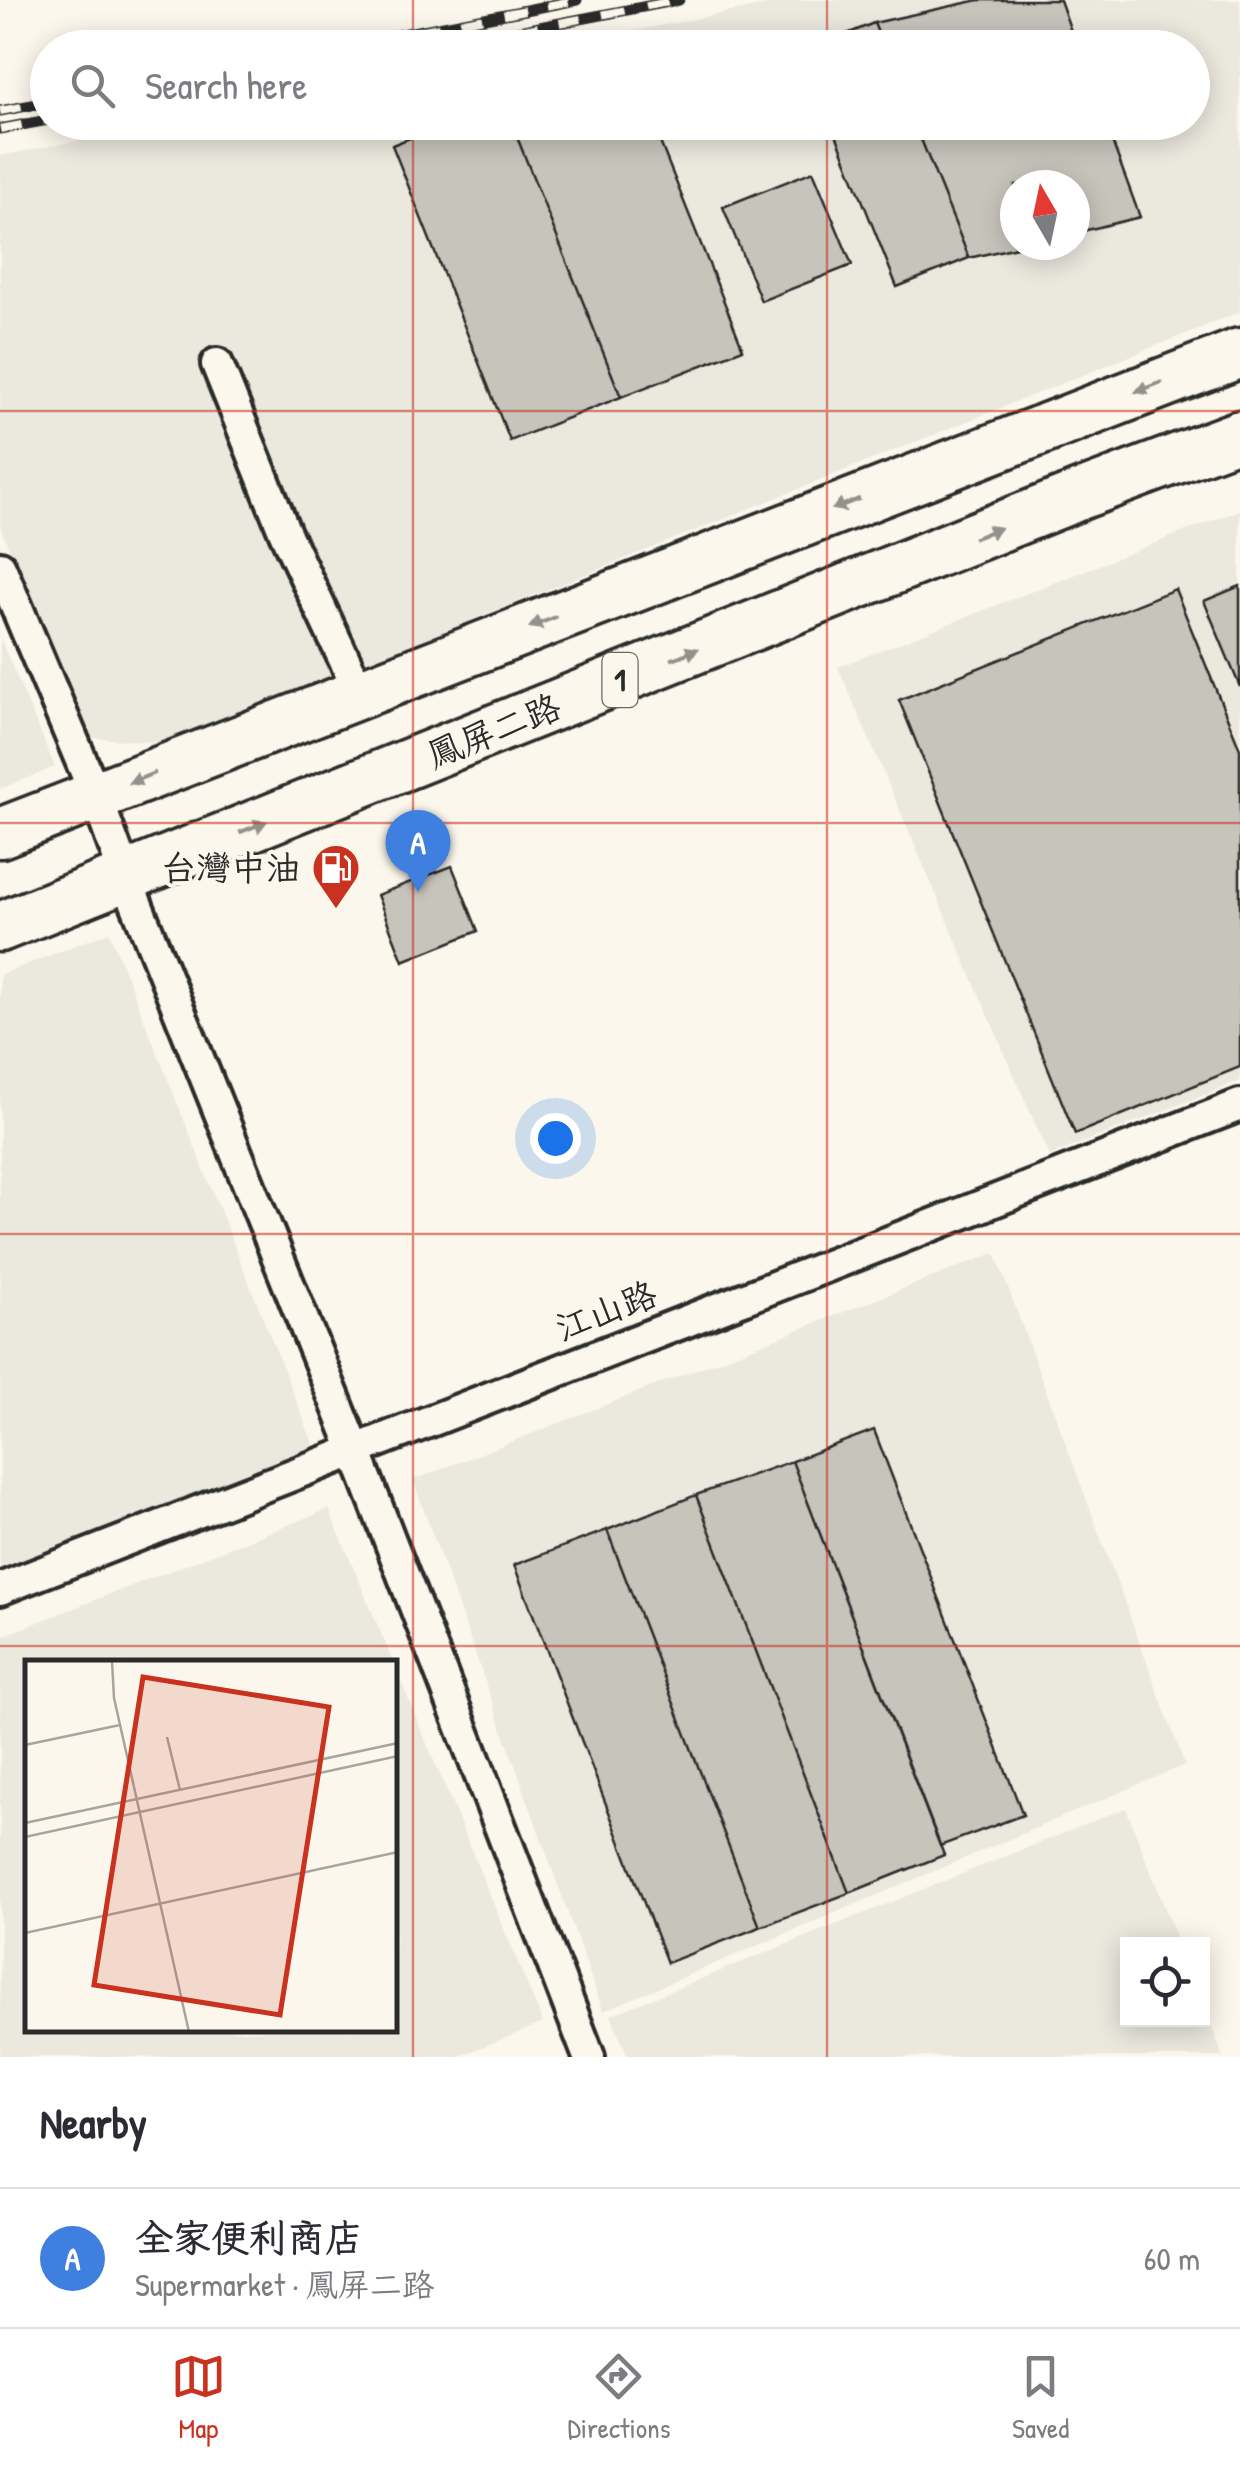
<!DOCTYPE html>
<meta charset="utf-8">
<style>
body{margin:0;font-family:"Patrick Hand","LXGW WenKai TC",sans-serif;background:#f2f2f3;color:#2b2b33}
.controls{position:absolute;right:30px;bottom:30px;display:grid;overflow:hidden;border-radius:0px;box-shadow:0 5px 25px #0003}
.controls button{width:90px;height:90px;display:grid;place-items:center;padding:0;border:0;border-bottom:2px solid #e1e1e2;background:#fff;color:#2b2b33;font:50px sans-serif}
.compass{position:absolute;left:1000px;top:170px;width:90px;height:90px;border-radius:50%;background:#fff;box-shadow:0 5px 25px #0003;rotate:351deg}
.you{position:absolute;left:555px;top:1138px;width:35px;height:35px;margin:-25px;border:8px solid #fff;border-radius:50%;background:#1a73e8;box-shadow:0 0 0 15px #1a73e833}
.badge{display:grid;place-items:center;width:65px;height:65px;border-radius:50%;background:#c8321e;color:#fff;font-size:32px;font-weight:700}
.pin{position:absolute;translate:-50% -82px;filter:drop-shadow(0 2px 5px #0008)}
.pin::after{content:'';position:absolute;top:52px;width:35px;height:30px;background:inherit;clip-path:polygon(0 0,100% 0,50% 100%)}
.list{margin:0;padding:0;list-style:none}
h2{display:flex;justify-content:space-between;align-items:center;height:130px;margin:0;padding:0 40px;font-size:42px}
h2 small{font-size:32px;font-weight:400;color:#7c7c81}
.list li{display:grid;grid-template-columns:65px 1fr auto;gap:30px;align-items:center;box-sizing:border-box;height:140px;padding:0 40px;border-top:2px solid #e1e1e2}
.list b{display:block;font-size:38px;white-space:nowrap}
.list p{margin:0;font-size:32px;white-space:nowrap;color:#7c7c81}
.list em{font-size:32px;font-style:normal;color:#7c7c81}
.icon{flex:none;width:55px;height:55px;fill:none;stroke:currentColor;stroke-width:2;stroke-linecap:round;stroke-linejoin:round}
.map{position:relative;flex:none;width:1240px;height:2057px;overflow:hidden}
.search{position:absolute;background:#fff;box-shadow:0 5px 25px #0003;left:30px;right:30px;top:30px;height:110px;display:flex;align-items:center;gap:25px;box-sizing:border-box;padding:0 35px;border-radius:55px;color:#7c7c81;font-size:38px}
.sheet{height:270px;background:#fff}
nav{display:flex;justify-content:space-around;align-items:center;box-sizing:border-box;height:140px;border-top:2px solid #e1e1e2;background:#fff;font-size:28px;color:#7c7c81}
nav a{display:grid;justify-items:center;gap:5px}
nav .on{color:#c8321e}
.map>svg:first-child{display:block}
</style>
<div class="map">
<svg width="1240" height="2057" viewBox="0 0 1240 2057">
<rect width="100%" height="100%" fill="#fbf7ec"/>
<filter id="ink" filterUnits="userSpaceOnUse"><feTurbulence type="fractalNoise" baseFrequency=".01" numOctaves="2"/><feDisplacementMap in="SourceGraphic" scale="20" xChannelSelector="R" yChannelSelector="G"/><feConvolveMatrix kernelMatrix="1 2 1 2 8 2 1 2 1" color-interpolation-filters="sRGB"/></filter>
<g filter="url(#ink)">
<path fill="#ebe8de" fill-rule="evenodd" d="M792 0H1240V312L165 743 82 737 0 526V156L171 122H1192V48L551 47ZM1015 185H1075V245H1015Z
M1240 510V1081L1049 1156 838 667Z
M0 638 55 767 0 789Z
M109 932 315 1448 0 1570V975Z
M995 1253 1185 1765 603 2011 413 1480Z
M329 1509 393 1662H28V2030H395V1667L543 2023 457 2057H0V1637Z
M1126 1808 1179 1944H1128V2020H1202L1203 2003 1223 2057H628L611 2015Z"/>
<path fill="#c7c4bc" stroke="#2b2b2b" stroke-width="2.5" d="M979 0H1060L1077 48H884L874 23Z
M874 23 884 48H813Z
M451 122H511L621 397 510 441 392 145Z
M538 122H652L743 349 621 397 515 132Z
M831 122H914L969 258 897 287Z
M914 122H1105L1140 217 1075 233V185H1015V245H1025L969 258Z
M813 171 852 265 761 301 723 207Z
M1240 586V687L1204 601Z
M1175 589 1240 749V1067L1075 1134 899 700Z
M452 866 478 931 403 961 377 895Z
M874 1430 1023 1815 940 1846 792 1461Z
M792 1461 944 1855 849 1893 696 1495Z
M696 1495 849 1893 760 1927 607 1530Z
M607 1530 760 1927 667 1963 514 1565Z"/>
<g fill="none" stroke-linecap="round" stroke-linejoin="round">
<g stroke="#2b2b2b" stroke-width="38">
<path id="minor" d="M217 364 285 533 360 693
M0 567 96 796 126 878 355 1450 589 2057
M0 1589 1240 1105"/>
</g>
<g stroke="#2b2b2b" stroke-width="55">
<path id="primary" d="M0 833 1240 353
M0 927 1085 493 1240 435"/>
</g>
<use href="#minor" stroke="#fbf7ec" stroke-width="30"/>
<use href="#primary" stroke="#fbf7ec" stroke-width="48"/>
<g stroke="#2b2b2b" stroke-width="11">
<path id="rail" d="M331 48 577 0
M430 48 679 0
M0 111 48 102
M0 129 48 120"/>
</g>
<use href="#rail" stroke="#fbf7ec" stroke-width="8" stroke-dasharray="22" stroke-linecap="butt"/>
</g>
<defs><path id="oneway-solid" d="M-6-.8H1V-3.2L6.5 0L1 3.2V.8H-6Z" transform="scale(2.5)"/></defs>
<g fill="#93918c">
<use href="#oneway-solid" transform="translate(1149 387) rotate(159)"/>
<use href="#oneway-solid" transform="translate(846 504) rotate(159)"/>
<use href="#oneway-solid" transform="translate(987 533) rotate(-22)"/>
<use href="#oneway-solid" transform="translate(543 622) rotate(159)"/>
<use href="#oneway-solid" transform="translate(685 654) rotate(-22)"/>
<use href="#oneway-solid" transform="translate(142 778) rotate(158)"/>
<use href="#oneway-solid" transform="translate(253 827) rotate(-22)"/>
</g>
</g>
<path fill="none" stroke="#c8321e" stroke-width="2.5" stroke-opacity="0.55" d="M413 0V48M827 0V48M413 122V2057M827 122V2057M0 411H1240M0 823H1240M0 1234H1240M0 1646H1240"/>
<defs>
<g id="fuel-pin" transform="scale(2.5)"><path d="M0 17L-7.5 6A9.5 9.5 0 1 1 7.5 6Z" fill="#c8321e" stroke="#fbf7ec"/><path d="M-5.5-6h7V0h2V4h1.3V-2.5L3-4.5l.8-.8L6-3V5H2.5V1h-1V6h-7ZM-4.2-4.7v3.2H.2V-4.7Z" fill="#fff"/></g>
</defs>
<g fill-rule="evenodd">
<use href="#fuel-pin" x="336" y="868"/>
</g>
<g text-anchor="middle" stroke-width="8" stroke-linejoin="round" paint-order="stroke">
<rect fill="#fbf7ec" stroke="#696865" stroke-width="2.5" x="602.5" y="653" width="35" height="54" rx="8"/>
<g font-size="32" font-weight="bold" fill="#2b2b2b">
<text x="620" y="691">1</text>
</g>
<g font-size="35" fill="#2b2b2b" stroke="#fbf7ec">
<text transform="translate(494 731) rotate(-22)" y="12">鳳屏二路</text>
<text transform="translate(606 1311) rotate(-21)" y="12">江山路</text>
</g>
<g font-size="35" fill="#2b2b2b" stroke="#fbf7ec" text-anchor="end">
<text x="301" y="880">台灣中油</text>
</g>
</g>
<g transform="translate(25 1660)">
<rect width="372" height="372" fill="#fbf7ec"/>
<path fill="none" stroke="#a8a59f" stroke-width="2.5" d="M87 1 89 38 164 372M142 77 155 130M0 85 95 65M0 163 373 83M0 177 373 96M0 273 373 192"/>
<path fill="#c8321e" fill-opacity="0.15" stroke="#c8321e" stroke-width="5" d="M118 17 304 47 255 355 69 325Z"/>
<rect width="372" height="372" fill="none" stroke="#2b2b2b" stroke-width="5"/>
</g>
</svg>
<div class="controls">
<button><svg class="icon" aria-label="locate" viewBox="0 0 24 24"><circle cx="12" cy="12" r="6"/><path d="M12 2v4M12 18v4M2 12h4M18 12h4"/></svg></button>
</div>
<svg class="compass" viewBox="-18 -18 36 36"><path d="M0-13l5 13h-10z" fill="#e53935"/><path d="M0 13l5-13h-10z" fill="#7c7c81"/></svg>
<div class="you"></div>
<div class="pin badge" style="left:418px;top:892px;background:#3f7fe0">A</div>
<div class="search"><svg class="icon" aria-label="search" viewBox="0 0 24 24"><circle cx="10" cy="10" r="6"/><path d="M15 15l6 6"/></svg>Search here</div>
</div>
<section class="sheet">
<h2>Nearby<small></small></h2>
<ul class="list">
<li><span class="badge" style="background:#3f7fe0">A</span><div><b>全家便利商店</b><p>Supermarket · 鳳屏二路</p></div><em>60 m</em></li>
</ul>
</section>
<nav>
<a class="on"><svg class="icon" aria-label="map" viewBox="0 0 24 24"><path d="M3 6l6-2 6 2 6-2v14l-6 2-6-2-6 2zM9 4v14M15 6v14"/></svg>Map</a>
<a><svg class="icon" aria-label="directions" viewBox="0 0 24 24"><path d="M12 3l9 9-9 9-9-9zM9 14v-3h6M13 9l2 2-2 2"/></svg>Directions</a>
<a><svg class="icon" aria-label="saved" viewBox="0 0 24 24"><path d="M7 4h10v16l-5-4-5 4z"/></svg>Saved</a>
</nav>
